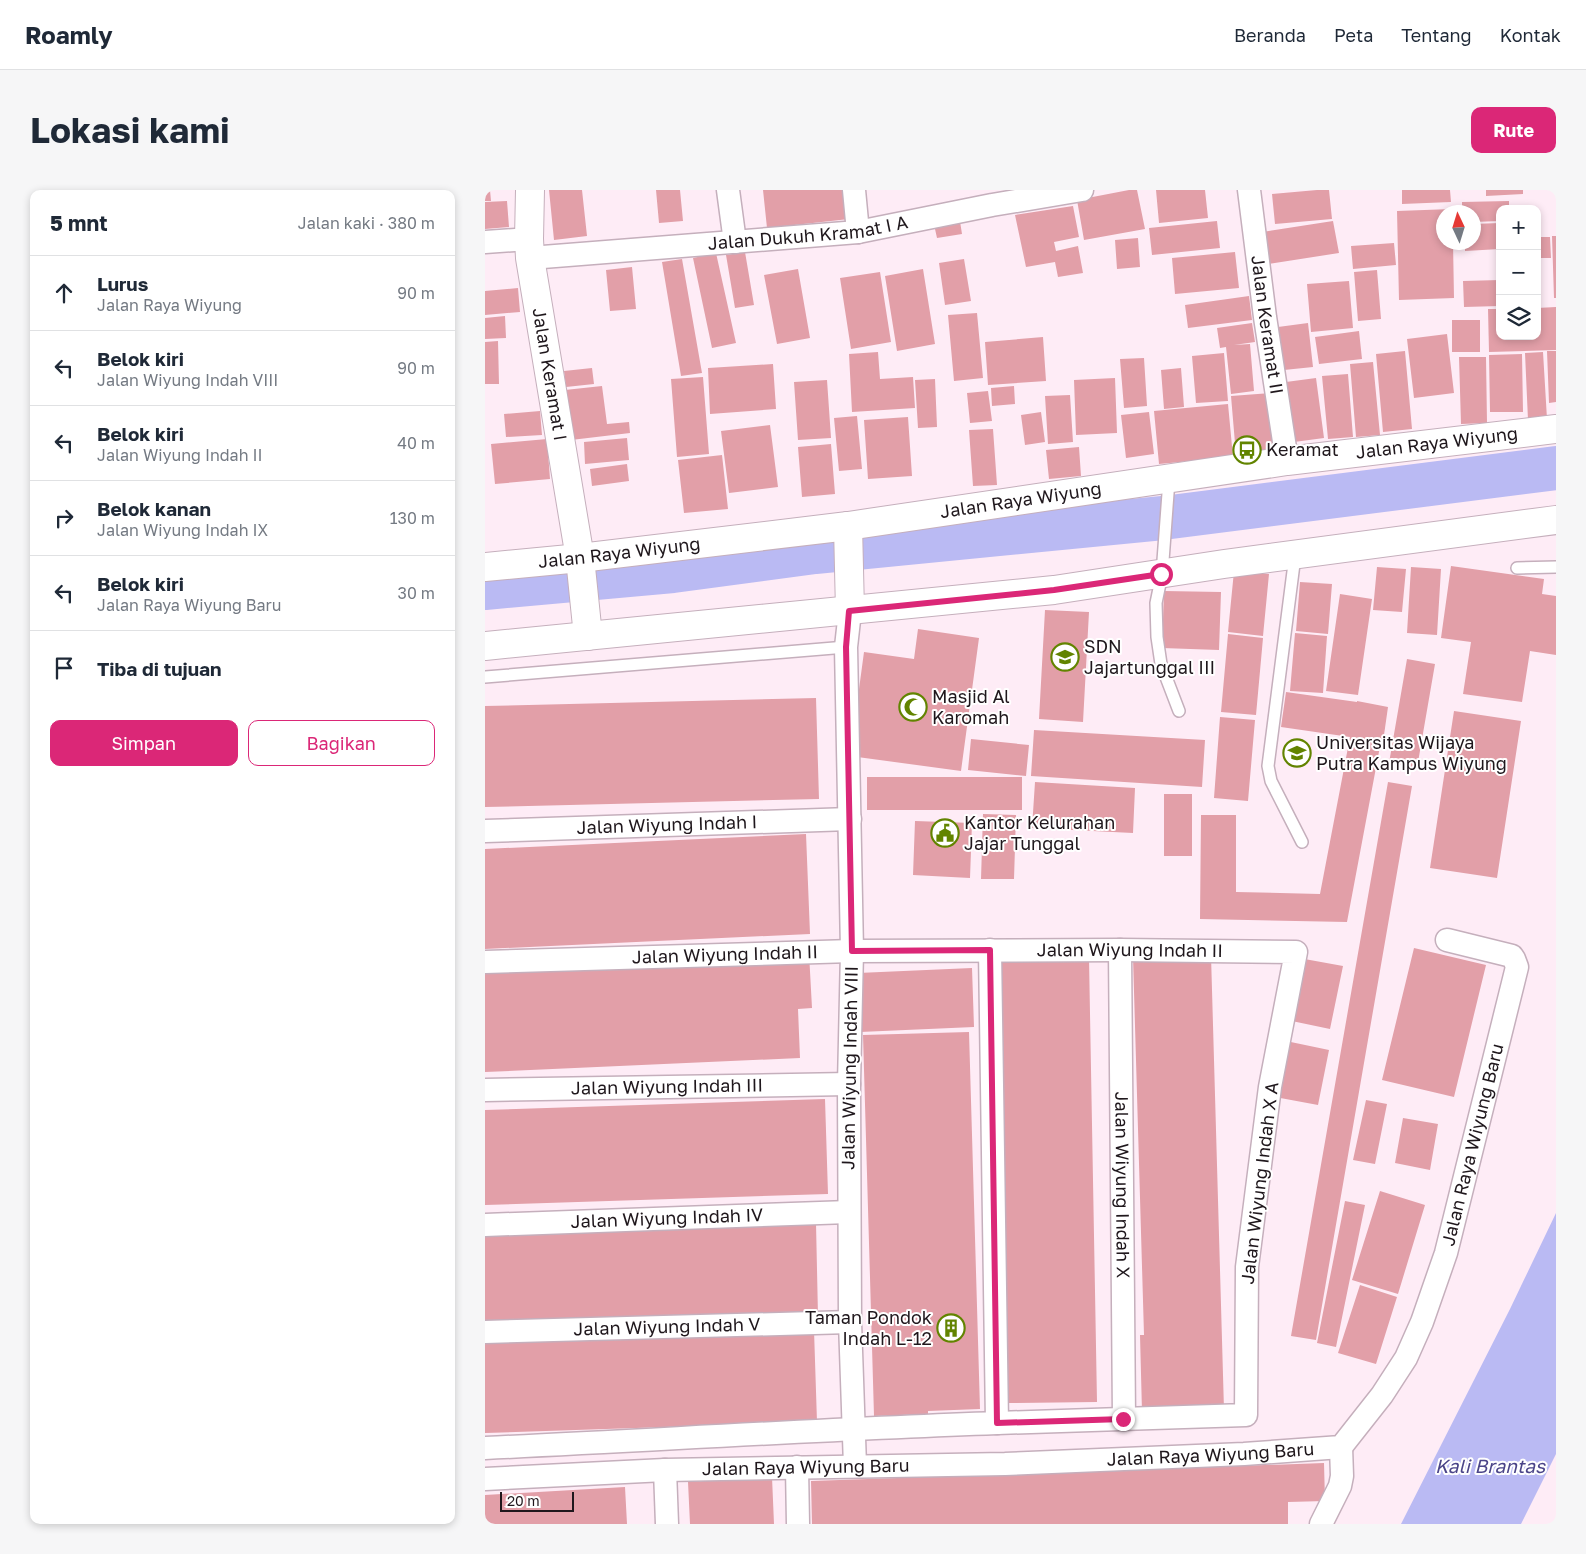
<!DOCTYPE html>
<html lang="id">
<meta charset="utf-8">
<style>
body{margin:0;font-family:"Golos Text",sans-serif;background:#f6f6f7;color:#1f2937}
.controls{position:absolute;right:15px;top:15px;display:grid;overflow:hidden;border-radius:10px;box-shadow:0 2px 8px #0003}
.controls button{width:45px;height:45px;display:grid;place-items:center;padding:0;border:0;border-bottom:1px solid #e0e1e3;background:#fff;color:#1f2937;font:25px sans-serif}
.compass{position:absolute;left:951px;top:15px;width:45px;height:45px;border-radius:50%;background:#fff;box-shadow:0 2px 8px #0003;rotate:356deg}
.scale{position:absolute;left:15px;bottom:12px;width:74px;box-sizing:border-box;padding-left:5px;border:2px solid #1f171c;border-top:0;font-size:14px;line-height:18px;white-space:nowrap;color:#1f171c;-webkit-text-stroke:4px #fff;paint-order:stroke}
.stop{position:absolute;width:15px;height:15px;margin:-11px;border:4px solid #db2777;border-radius:50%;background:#fff}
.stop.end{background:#db2777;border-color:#fff;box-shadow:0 1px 5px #0008}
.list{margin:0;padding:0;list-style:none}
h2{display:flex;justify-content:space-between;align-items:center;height:65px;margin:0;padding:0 20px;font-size:21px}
h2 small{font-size:16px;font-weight:400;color:#747a83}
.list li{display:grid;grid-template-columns:32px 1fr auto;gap:15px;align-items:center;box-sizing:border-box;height:75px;padding:0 20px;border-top:1px solid #e0e1e3}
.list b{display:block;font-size:19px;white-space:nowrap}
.list p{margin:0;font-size:16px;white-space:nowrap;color:#747a83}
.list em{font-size:16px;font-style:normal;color:#747a83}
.actions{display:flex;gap:10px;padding:15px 20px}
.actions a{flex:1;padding:11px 0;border:1px solid #db2777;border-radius:10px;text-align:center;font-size:18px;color:#db2777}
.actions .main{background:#db2777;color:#fff}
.icon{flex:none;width:28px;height:28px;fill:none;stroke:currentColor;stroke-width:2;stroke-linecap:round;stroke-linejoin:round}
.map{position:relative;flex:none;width:1071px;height:1334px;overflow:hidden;border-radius:10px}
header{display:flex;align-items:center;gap:30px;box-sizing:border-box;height:70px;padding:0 25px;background:#fff;border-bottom:1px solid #e0e1e3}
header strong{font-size:24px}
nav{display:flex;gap:28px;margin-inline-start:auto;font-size:18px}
.intro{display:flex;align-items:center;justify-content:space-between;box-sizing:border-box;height:120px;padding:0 30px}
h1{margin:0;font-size:35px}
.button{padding:12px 22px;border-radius:10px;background:#db2777;color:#fff;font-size:18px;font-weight:700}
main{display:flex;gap:30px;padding:0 30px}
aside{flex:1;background:#fff;border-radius:10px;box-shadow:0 2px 8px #0003}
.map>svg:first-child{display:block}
</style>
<header>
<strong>Roamly</strong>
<nav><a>Beranda</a><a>Peta</a><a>Tentang</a><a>Kontak</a></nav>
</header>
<div class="intro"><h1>Lokasi kami</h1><a class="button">Rute</a></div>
<main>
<aside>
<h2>5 mnt<small>Jalan kaki · 380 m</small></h2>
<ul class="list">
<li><svg class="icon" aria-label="ahead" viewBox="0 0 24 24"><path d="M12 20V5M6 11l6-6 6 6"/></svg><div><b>Lurus</b><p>Jalan Raya Wiyung</p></div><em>90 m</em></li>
<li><svg class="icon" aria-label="left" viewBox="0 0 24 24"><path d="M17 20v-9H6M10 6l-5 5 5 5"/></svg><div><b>Belok kiri</b><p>Jalan Wiyung Indah VIII</p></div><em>90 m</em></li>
<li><svg class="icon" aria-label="left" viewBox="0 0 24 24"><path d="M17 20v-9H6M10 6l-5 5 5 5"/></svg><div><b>Belok kiri</b><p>Jalan Wiyung Indah II</p></div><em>40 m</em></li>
<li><svg class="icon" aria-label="right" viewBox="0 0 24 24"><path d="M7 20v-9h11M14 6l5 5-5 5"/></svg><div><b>Belok kanan</b><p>Jalan Wiyung Indah IX</p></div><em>130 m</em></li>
<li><svg class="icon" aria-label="left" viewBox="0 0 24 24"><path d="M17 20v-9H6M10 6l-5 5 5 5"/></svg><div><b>Belok kiri</b><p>Jalan Raya Wiyung Baru</p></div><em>30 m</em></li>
<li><svg class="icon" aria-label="arrive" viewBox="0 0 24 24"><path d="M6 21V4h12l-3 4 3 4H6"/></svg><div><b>Tiba di tujuan</b></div></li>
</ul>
<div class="actions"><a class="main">Simpan</a><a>Bagikan</a></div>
</aside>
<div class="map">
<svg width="1071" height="1334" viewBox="0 0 1071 1334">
<rect width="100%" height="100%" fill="#feecf6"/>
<path fill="#babaf3" d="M1071 1023V1264L1036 1334H916L1025 1119Z"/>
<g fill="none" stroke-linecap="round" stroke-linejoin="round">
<path stroke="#babaf3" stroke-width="44" d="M0 398 188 381 330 362 678 328 1071 278"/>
</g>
<path fill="#e29fa8" d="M0 0H5L6 11H0Z
M64 0H97L102 46 69 50Z
M171 0H195L198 31 174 33Z
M278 0H360L364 29 282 38Z
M644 0H652L660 39 599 50 592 10Z
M671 0H720L723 28 674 33Z
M832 0H844L847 29 790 34 787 4Z
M917 0H965L966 12 917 14Z
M1001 0H1038V4L1001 6Z
M22 11 24 37 0 39V12Z
M1024 11V19H1015V31L988 32V22H977V12Z
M588 16 594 47 569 52 571 61 593 56 598 83 573 87 570 72 541 77 530 25Z
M967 19V22H958V52H968L969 108 914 110 912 21Z
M474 25 477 44 452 48 448 30Z
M732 31 735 58 667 65 664 38Z
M848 31 854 63 783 74 777 42Z
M1015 33V59L980 61V52H988V34Z
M1067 46H1071V108H1069Z
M1052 47H1065L1066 68H1052Z
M653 48 655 77 632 79 630 50Z
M909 53 911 75 868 79 866 56Z
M260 62 269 115 250 118 241 65Z
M750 62 754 98 690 104 687 68Z
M231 63 251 153 227 158 208 68Z
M197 69 217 183 196 186 177 72Z
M479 69 486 111 460 115 454 73Z
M147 77 151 119 125 121 121 80Z
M313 79 325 148 292 154 279 85Z
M438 79 450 154 412 161 400 86Z
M892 80 896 129 873 131 869 82Z
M395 82 406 152 366 159 355 88Z
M1015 90V116L979 117 978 91Z
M864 91 868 138 826 142 822 94Z
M33 98 35 122 0 125V101Z
M764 106 767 130 703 138 700 115Z
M1071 117V160L1004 162 1003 119H1015V146H1052V118Z
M492 123 498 188 469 191 463 125Z
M20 126 21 148 0 149V128Z
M967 130H995V162H967Z
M767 133 770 152 749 155 765 154 769 201 746 204 741 157 735 158 732 138Z
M823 133 828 177 799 180 793 137Z
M874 141 877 169 834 174 830 147Z
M962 144 969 203 929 208 922 149Z
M558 147 561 191 503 195 500 152Z
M13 151 14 194H0V152Z
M920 161 927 239 898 242 891 164Z
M1062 161H1071V212L1064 213Z
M393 162 395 189 428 187 430 218 367 222 364 164Z
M1058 162 1062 229 1043 230 1040 163Z
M739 163 743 211 711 213 707 166Z
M1037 164 1038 222H1005L1004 165Z
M974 167H1001L1002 233 976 234Z
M659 168 662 216 639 218 635 169Z
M888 172 895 245 871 247 865 174Z
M288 174 291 219 225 224 223 178Z
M107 178 109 194 81 197 79 181Z
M696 178 699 217 679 219 676 180Z
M863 184 868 247 843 249 837 186Z
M218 187 224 264 192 267 186 189Z
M630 188 632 243 591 245 589 190Z
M831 188 839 248 809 252 801 192Z
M450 189 452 237 433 238 430 190Z
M342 190 346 248 313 250 309 192Z
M117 196 122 234 144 232 145 243 86 250 80 200Z
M529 196 530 214 507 216 506 198Z
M503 201 507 231 485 233 482 203Z
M786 203 790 262 751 265 746 206Z
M585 205 588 252 563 254 560 206Z
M743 214 748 267 674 274 669 221Z
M55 221 57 245 21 247 19 224Z
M556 222 560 252 540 255 536 225Z
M664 222 669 264 641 268 636 225Z
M372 226 377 279 354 281 349 228Z
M423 227 427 286 383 289 379 230Z
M285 235 293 297 244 303 236 241Z
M508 239 512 295 488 296 484 240Z
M142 248 144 270 100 274 99 252Z
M62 249 65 289 10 294 6 254Z
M346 254 350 304 317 307 313 257Z
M594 257 596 286 564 289 561 260Z
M237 265 243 319 199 323 193 270Z
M142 274 144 291 107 296 105 279Z
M966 376 1059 389 1057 404 1071 406V465L1045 461 1037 512 978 504 986 452 956 448Z
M892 377 921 379 917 422 888 420Z
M926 377 956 379 952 445 922 443Z
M749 381 784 384 778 446 743 442Z
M815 392 847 394 843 444 811 441Z
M679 401 736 402 734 460 677 458Z
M855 404 887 409 873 505 841 501Z
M560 420 604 422 598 532 554 529Z
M433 439 494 448 476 581 365 566 379 462 429 469Z
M810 443 842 446 838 503 805 501Z
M743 444 778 448 771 525 736 522Z
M922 469 950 474 932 578 904 573Z
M801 502 872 512V511L903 517 898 552 896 551 862 732 715 729 716 625H751V702L835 704 865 547 796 537Z
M331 508 334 609 0 617V516Z
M969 521 1036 531 1012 688 945 678Z
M735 527 770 530 763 611 729 608Z
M549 540 720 550 717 597 546 586Z
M486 549 544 555 541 586 483 580Z
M382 587H537V620H382Z
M550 592 650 598 648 643 547 638Z
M903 592 927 596 831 1150 806 1146Z
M679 604H707V666H679Z
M498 624 531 625 529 689H496Z
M430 631 487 633 485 688 428 685Z
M321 644 325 744 0 759V659Z
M929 758 1001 775 969 907 897 890Z
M324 763 327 818 313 819 315 868 0 882V777Z
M726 765 739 1220 657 1222 655 1145H659L648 767Z
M604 768 612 1212 522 1213 513 769Z
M814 768 858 776 845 839 802 830Z
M487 778 489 837 375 842 373 783Z
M484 842 495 1219 443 1221V1224L389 1226 378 845Z
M801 851 844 860 833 915 790 907Z
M340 909 343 1004 0 1015V920Z
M881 910 902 914 890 974 868 970Z
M918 928 953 934 945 980 910 973Z
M895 1001 940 1015 913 1104 867 1090Z
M860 1011 880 1015 851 1157 832 1153Z
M331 1033 333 1126 0 1134V1040Z
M875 1095 912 1107 891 1174 853 1163Z
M329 1140 332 1232 0 1243V1151Z
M839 1273 840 1311 803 1312V1334H327L326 1291Z
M287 1287 289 1334H205L203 1292Z
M140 1297 142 1334H0V1305Z"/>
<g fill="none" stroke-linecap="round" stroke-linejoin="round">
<g stroke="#c5afbc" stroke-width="14">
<path id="service" d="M684 290 677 384 671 413 672 447 676 474 694 521
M810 366 783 576 786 591 817 652
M1032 378 1071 377
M0 487 361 457"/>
</g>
<g stroke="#c5afbc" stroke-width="25">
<g id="minor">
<path d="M243 0 250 52"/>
<path d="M369 0 373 42"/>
<path id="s1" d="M764 0 780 127 802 271"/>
<path d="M0 52 44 49"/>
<path id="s2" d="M45 68 373 42 507 15 597 0"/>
<path d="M365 421 361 457 367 761 364 894 365 1132 370 1276"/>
<path id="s3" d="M0 641 365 629"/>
<path d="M505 760 512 1233"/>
<path id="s4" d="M635 760 639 1229"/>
<path id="s5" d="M0 772 367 761 635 760 811 762 785 897 762 1077 761 1225C678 1228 595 1230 512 1233 341 1239 171 1250 0 1258"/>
<path id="s6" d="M0 900 364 894"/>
<path id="s7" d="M0 1035 364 1022"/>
<path id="s8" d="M0 1142 365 1132"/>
<path d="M312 1277 313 1334"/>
<path d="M180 1280 182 1334"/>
<path id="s9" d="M0 1289 180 1280 520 1274 759 1264 856 1257 897 1205 921 1168 937 1132 961 1063 1032 777 1029 769 1027 766 962 750"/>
<path d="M836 1334 855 1296 857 1286 856 1257"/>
</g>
</g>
<g stroke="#c5afbc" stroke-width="30">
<g id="tertiary">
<path id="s10" d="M45 0 44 49 45 68 95 368"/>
</g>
</g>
<g stroke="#c5afbc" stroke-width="30">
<g id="secondary">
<path d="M363 336 365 421"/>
<path d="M95 368 103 446"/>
<path id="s11" d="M0 377 95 368 363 336 802 271 1071 239"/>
<path d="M0 456 569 400 739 374 1071 330"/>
</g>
</g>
<use href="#service" stroke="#fff" stroke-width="11"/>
<use href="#minor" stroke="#fff" stroke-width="22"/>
<use href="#tertiary" stroke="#fff" stroke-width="28"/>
<use href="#secondary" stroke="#fff" stroke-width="28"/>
</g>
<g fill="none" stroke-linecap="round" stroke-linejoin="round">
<path stroke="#db2777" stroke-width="6" d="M638 1229 512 1233 505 760 367 761 361 457 364 421 569 400 676 384"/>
</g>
<defs>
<g id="bus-ring" transform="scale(1.4375)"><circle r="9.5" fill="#fff" stroke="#628400" stroke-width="1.5"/><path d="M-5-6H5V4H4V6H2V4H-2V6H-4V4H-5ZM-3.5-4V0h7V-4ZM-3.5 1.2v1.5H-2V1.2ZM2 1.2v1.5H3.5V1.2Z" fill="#628400"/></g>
<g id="school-ring" transform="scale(1.4375)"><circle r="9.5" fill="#fff" stroke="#628400" stroke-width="1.5"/><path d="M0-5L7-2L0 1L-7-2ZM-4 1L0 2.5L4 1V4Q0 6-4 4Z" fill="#628400"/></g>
<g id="mosque-ring" transform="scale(1.4375)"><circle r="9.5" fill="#fff" stroke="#628400" stroke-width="1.5"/><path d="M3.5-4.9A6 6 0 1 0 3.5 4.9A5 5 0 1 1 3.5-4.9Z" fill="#628400"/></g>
<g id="university-ring" transform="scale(1.4375)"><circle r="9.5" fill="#fff" stroke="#628400" stroke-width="1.5"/><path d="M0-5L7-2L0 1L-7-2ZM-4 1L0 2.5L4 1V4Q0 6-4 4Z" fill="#628400"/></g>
<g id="civic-ring" transform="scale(1.4375)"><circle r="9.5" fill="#fff" stroke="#628400" stroke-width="1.5"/><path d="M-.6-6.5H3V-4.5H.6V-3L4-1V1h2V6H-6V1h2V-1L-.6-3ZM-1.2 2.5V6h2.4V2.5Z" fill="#628400"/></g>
<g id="building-ring" transform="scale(1.4375)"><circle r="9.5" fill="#fff" stroke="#628400" stroke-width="1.5"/><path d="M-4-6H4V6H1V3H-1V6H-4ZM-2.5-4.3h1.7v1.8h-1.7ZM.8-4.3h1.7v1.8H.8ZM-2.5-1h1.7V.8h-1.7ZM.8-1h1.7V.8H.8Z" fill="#628400"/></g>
</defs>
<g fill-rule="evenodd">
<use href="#bus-ring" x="762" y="260"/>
<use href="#school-ring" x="580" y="467"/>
<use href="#mosque-ring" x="428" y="517"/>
<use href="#university-ring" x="812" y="563"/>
<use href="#civic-ring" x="460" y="643"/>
<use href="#building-ring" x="466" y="1138"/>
</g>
<g text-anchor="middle" stroke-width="4" stroke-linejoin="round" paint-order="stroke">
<g font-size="18" fill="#1f171c" stroke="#fff">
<text dy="6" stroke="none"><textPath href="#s2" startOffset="279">Jalan Dukuh Kramat I A</textPath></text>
<text dy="6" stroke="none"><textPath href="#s1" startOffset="136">Jalan Keramat II</textPath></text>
<text dy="6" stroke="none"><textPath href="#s10" startOffset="186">Jalan Keramat I</textPath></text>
<text dy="6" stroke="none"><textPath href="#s11" startOffset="960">Jalan Raya Wiyung</textPath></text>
<text dy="6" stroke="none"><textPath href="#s11" startOffset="540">Jalan Raya Wiyung</textPath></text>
<text dy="6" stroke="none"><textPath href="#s11" startOffset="135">Jalan Raya Wiyung</textPath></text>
<text dy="6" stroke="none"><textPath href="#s3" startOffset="182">Jalan Wiyung Indah I</textPath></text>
<text dy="6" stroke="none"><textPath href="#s5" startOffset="645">Jalan Wiyung Indah II</textPath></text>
<text dy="6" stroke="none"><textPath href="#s5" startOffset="240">Jalan Wiyung Indah II</textPath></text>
<text transform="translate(365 878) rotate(-89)" y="6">Jalan Wiyung Indah VIII</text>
<text dy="6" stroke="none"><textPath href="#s6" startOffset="182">Jalan Wiyung Indah III</textPath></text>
<text dy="6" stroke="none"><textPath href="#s9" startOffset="1191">Jalan Raya Wiyung Baru</textPath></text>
<text transform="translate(775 993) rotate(-83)" y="6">Jalan Wiyung Indah X A</text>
<text dy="6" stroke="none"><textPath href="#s4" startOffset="235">Jalan Wiyung Indah X</textPath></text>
<text dy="6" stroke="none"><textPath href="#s7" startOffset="182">Jalan Wiyung Indah IV</textPath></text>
<text dy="6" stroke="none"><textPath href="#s8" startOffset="182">Jalan Wiyung Indah V</textPath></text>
<text dy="6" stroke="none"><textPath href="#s9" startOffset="726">Jalan Raya Wiyung Baru</textPath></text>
<text dy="6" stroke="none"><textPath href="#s9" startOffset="321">Jalan Raya Wiyung Baru</textPath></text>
</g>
<g font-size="18" fill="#1f171c" stroke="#fff" text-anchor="start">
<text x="781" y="266">Keramat</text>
<text x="599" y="463">SDN<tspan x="599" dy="21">Jajartunggal III</tspan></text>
<text x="447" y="513">Masjid Al<tspan x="447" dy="21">Karomah</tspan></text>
<text x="831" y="559">Universitas Wijaya<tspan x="831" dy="21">Putra Kampus Wiyung</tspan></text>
<text x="479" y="639">Kantor Kelurahan<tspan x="479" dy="21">Jajar Tunggal</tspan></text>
<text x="447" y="1134" text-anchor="end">Taman Pondok<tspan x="447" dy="21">Indah L-12</tspan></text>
</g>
<g font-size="19" font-style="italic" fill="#4a4488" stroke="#fff">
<text x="1005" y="1283">Kali Brantas</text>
</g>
</g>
</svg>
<div class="controls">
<button>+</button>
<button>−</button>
<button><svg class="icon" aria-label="layers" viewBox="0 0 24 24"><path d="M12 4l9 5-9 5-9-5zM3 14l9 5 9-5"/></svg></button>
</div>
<svg class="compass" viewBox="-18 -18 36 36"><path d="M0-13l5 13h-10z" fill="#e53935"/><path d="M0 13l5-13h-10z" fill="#747a83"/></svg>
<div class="scale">20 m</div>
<div class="stop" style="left:676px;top:384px"></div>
<div class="stop end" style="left:638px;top:1229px"></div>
</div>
</main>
